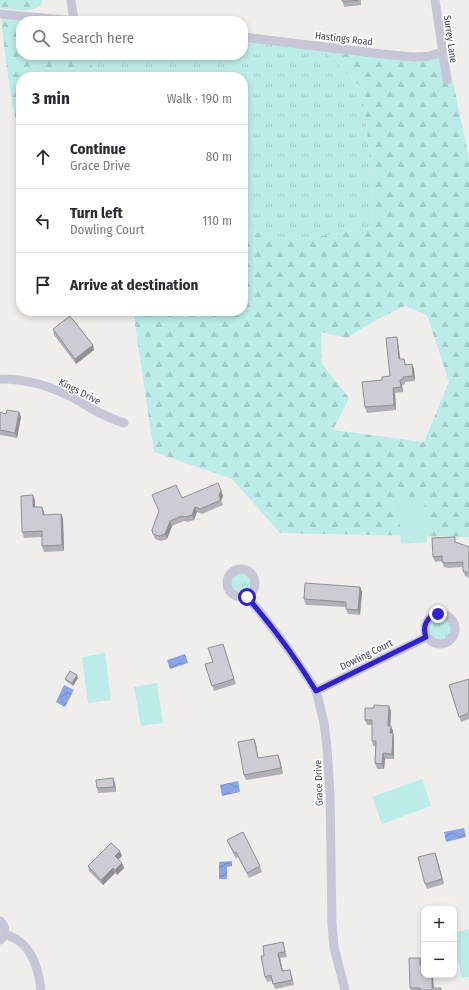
<!DOCTYPE html>
<meta charset="utf-8">
<style>
body{margin:0;font-family:"Fira Sans Condensed",sans-serif;background:#f2f2f3;color:#2b2b33}
.controls{position:absolute;right:12px;bottom:12px;display:grid;overflow:hidden;border-radius:8px;box-shadow:0 2px 6px #0003}
.controls button{width:36px;height:36px;display:grid;place-items:center;padding:0;border:0;border-bottom:1px solid #e1e1e2;background:#fff;color:#2b2b33;font:20px sans-serif}
.stop{position:absolute;width:12px;height:12px;margin:-9px;border:3px solid #2f20d5;border-radius:50%;background:#fff}
.stop.end{background:#2f20d5;border-color:#fff;box-shadow:0 1px 4px #0008}
.list{margin:0;padding:0;list-style:none}
h2{display:flex;justify-content:space-between;align-items:center;height:52px;margin:0;padding:0 16px;font-size:17px}
h2 small{font-size:13px;font-weight:400;color:#7c7c81}
.list li{display:grid;grid-template-columns:26px 1fr auto;gap:12px;align-items:center;box-sizing:border-box;height:64px;padding:0 16px;border-top:1px solid #e1e1e2}
.list b{display:block;font-size:15px;white-space:nowrap}
.list p{margin:0;font-size:13px;white-space:nowrap;color:#7c7c81}
.list em{font-size:13px;font-style:normal;color:#7c7c81}
.icon{flex:none;width:22px;height:22px;fill:none;stroke:currentColor;stroke-width:2;stroke-linecap:round;stroke-linejoin:round}
.map{position:relative;flex:none;width:469px;height:990px;overflow:hidden}
.search{position:absolute;background:#fff;box-shadow:0 2px 6px #0003;left:16px;top:16px;width:232px;height:44px;display:flex;align-items:center;gap:10px;box-sizing:border-box;padding:0 14px;border-radius:16px;color:#7c7c81;font-size:15px}
.panel{position:absolute;background:#fff;box-shadow:0 2px 6px #0003;left:16px;top:72px;width:232px;height:244px;border-radius:16px}
.map>svg:first-child{display:block}
</style>
<div class="map">
<svg width="469" height="990" viewBox="0 0 469 990">
<defs>
<pattern id="grass-tufts" width="24" height="20" patternUnits="userSpaceOnUse"><rect width="24" height="20" fill="#bbece7"/><path d="M3 7l-1-3M5 7V3M7 7l1-3M15 17l-1-3M17 17v-4M19 17l1-3" fill="none" stroke="#a2ccc8"/></pattern>
<pattern id="forest-firs" width="22" height="20" patternUnits="userSpaceOnUse"><rect width="22" height="20" fill="#bbece7"/><path d="M5 1l3.5 6h-7zM16 11l3.5 6h-7z" fill="#a2ccc8"/></pattern>
<pattern id="water-waves" width="16" height="10" patternUnits="userSpaceOnUse"><rect width="16" height="10" fill="#8aa4e7"/><path d="M0 5q4-4 8 0t8 0" fill="none" stroke="#7387be"/></pattern>
</defs>
<rect width="100%" height="100%" fill="#efeeec"/>
<path fill="url(#grass-tufts)" d="M243 37 319 46 363 89 370 161 373 228 295 240 243 230V77H96L87 55H243Z
M231 583a11 11 0 1 1 22 0a11 11 0 1 1-22 0Z
M428 629a12 12 0 1 1 24 0a12 12 0 1 1-24 0Z"/>
<path fill="url(#forest-firs)" fill-rule="evenodd" d="M0 0H43C39 16 12 9 0 8Z
M1 14 74 21H21V55H87L96 77H21V150C13 105 4 60 1 14Z
M319 46 382 54 447 53 469 159V537L280 533 232 479 154 452 133 311H243V230L295 240 373 228 370 161 363 89ZM405 306 427 315 449 382 424 442 333 430 349 398 322 364 321 332 347 338 372 322Z"/>
<path fill="#bbece7" d="M424 499 427 542 401 544 398 501Z
M105 653 111 700 88 703 82 657Z
M157 683 163 723 141 726 134 687Z
M422 779 431 806 382 824 372 797Z
M469 929V977L462 978 454 945V933Z"/>
<path fill="url(#water-waves)" d="M185 654 188 663 170 669 167 660Z
M64 685 74 690 65 707 56 702Z
M238 781 240 792 222 796 220 785Z
M464 828 466 837 446 842 444 832Z
M232 861V866L227 867V879H219V862Z"/>
<g fill="none" stroke-linecap="round" stroke-linejoin="round">
<path stroke="#c6c6d6" stroke-width="9" d="M71 0 74 21
M435 0 447 80
M0 14 75 21
M243 37 382 54 415 57 429 56 442 52
M0 379C27 379 54 387 77 400 84 403 89 408 96 411 105 416 115 420 124 423
M227 583a14 14 0 1 1 28 0a14 14 0 1 1-28 0Z
M247 597 260 612 286 646 310 681 316 691 318 698 324 723 327 747 330 793 332 924 334 947 345 990
M425 629a15 15 0 1 1 30 0a15 15 0 1 1-30 0Z
M316 691 427 637
M0 921C6 927 7 934 0 940
M5 934C10 936 15 938 19 941 34 952 39 973 41 990"/>
</g>
<path fill="#b0afb6" d="M361 0V5L344 7 343 2Z
M53 329 94 350 76 364 54 335Z
M398 342 400 359 406 364 414 369 415 381 405 382V384L402 385 403 392 395 393 396 410 367 413 365 407 390 376Z
M0 412 6 414 19 412 21 417 17 438 0 435Z
M221 490 223 496 221 500 223 505 202 514 197 512 194 520 188 522 184 521 172 526 167 539 161 541 155 539 152 530 159 511 152 495 182 498Z
M33 495 35 501V507L44 512V515L61 514 63 519 64 551 44 552 42 546V537L24 538 22 532Z
M457 542 469 547V578L465 576 463 571V567L448 568 444 567 442 561 435 562 433 557Z
M360 587 362 592 360 615 348 614 346 609V607L306 605 304 599Z
M223 644 236 684 214 691 205 664 213 662Z
M78 678 73 686 66 681 65 679Z
M469 679V719L461 722 449 685Z
M391 711 390 726 393 731 392 733 394 738V759H385L384 769H377L375 763 376 746H373L372 741V725H367L365 720Z
M256 744 258 758 280 760 283 774 246 780 244 775Z
M115 783 116 792 98 793 97 788Z
M227 840 260 866 262 872 249 878 238 857 236 859Z
M435 853 444 884 427 889 425 884Z
M122 856 118 859 122 863 124 868 117 875 115 873 103 885 89 871 88 866Z
M283 942 287 957 280 958 283 971 292 975 294 985 275 989 272 981 267 982 265 977 264 956Z
M420 958 422 965 434 988 441 990H411L410 988Z"/>
<path fill="#908f94" d="M397 337 398 342 401 364 399 359Z
M93 345 94 350 76 364 75 359Z
M412 364 414 369 415 381 413 376Z
M400 380 402 385 403 392 401 387Z
M393 388 395 393 396 410 394 405Z
M19 412 21 417 17 438 15 433Z
M221 490 223 496 221 501 219 496Z
M33 495 35 501V513L33 507Z
M42 507 44 512 45 520 43 515Z
M195 507 197 512 194 520 192 515Z
M61 514 63 519 64 551 62 545Z
M170 521 172 526 167 539 165 534Z
M360 587 362 592 360 615 358 610Z
M77 675 78 678 73 686 72 683Z
M389 706 391 711 390 731 388 726Z
M391 726 393 731 392 738 390 733Z
M393 733 394 738V759L392 754Z
M254 739 256 744 259 764 258 758Z
M383 753 385 759 384 769 382 764Z
M278 755 280 760 283 774 281 768Z
M113 778 115 783 116 792 114 787Z
M120 851 122 856 117 861 115 856Z
M435 853 437 858 444 884 442 879Z
M122 863 124 868 117 875 115 870Z
M113 868 115 873 103 885 101 880Z
M278 953 280 958 284 977 282 971Z
M420 958 422 963V970L420 965Z
M432 975H433L434 990 432 988Z"/>
<path fill="#cdccd4" stroke="#908f94" d="M342 0H359L343 2Z
M70 316 93 345 75 359 53 329Z
M397 337 399 359H404L405 365 412 364 413 376 403 377V379L400 380 401 387 393 388 394 405 365 407 362 382 382 380V377L390 376 386 338Z
M7 410 19 412 15 433 0 430V412L6 414Z
M218 483 221 490 219 496 221 500 200 509 195 507 192 515 186 517 182 516 170 521 165 534 159 536 153 534 152 530 159 511 152 495 176 485 182 498Z
M33 495V507H42L43 515 61 514 62 545 42 546V531L22 532 21 496Z
M455 537V542L469 547V573L463 571V562L446 563 442 562V556L433 557 432 538Z
M305 583 360 587 358 610 346 609V602L304 599Z
M223 644 234 679 212 686 205 664 213 662 208 648Z
M70 671 77 675 72 683 65 679Z
M469 679V713L459 717 449 685Z
M374 705 389 706 388 726H391L390 733H393L392 754 383 753 382 764 375 763 376 741H372V720H365V708H374Z
M254 739 258 758 278 755 281 768 244 775 238 742Z
M113 778 114 787 97 788 96 780Z
M243 832 260 866 247 873 236 852 234 853 227 840Z
M111 843 120 851 115 856 122 863 115 870 113 868 101 880 88 866Z
M435 853 442 879 425 884 418 857Z
M283 942 285 952 278 953 282 971 290 970 292 980 273 984 271 975 265 977 261 956H264L263 946Z
M409 958H420V965H424V975H432V988H441V990H420V988H410Z"/>
<g fill="none" stroke-linecap="round" stroke-linejoin="round">
<path stroke="#2f20d5" stroke-width="5" d="M247 597C272 626 296 658 316 691L426 637C422 626 427 616 438 614"/>
</g>
<g text-anchor="middle" stroke-width="3.5" stroke-linejoin="round" paint-order="stroke">
<g font-size="10" fill="#464659" stroke="#fff">
<text transform="translate(344 38) rotate(7)" y="4">Hastings Road</text>
<text transform="translate(451 39) rotate(82)" y="4">Surrey Lane</text>
<text transform="translate(80 391) rotate(27)" y="4">Kings Drive</text>
<text transform="translate(366 654) rotate(-26)" y="4">Dowling Court</text>
<text transform="translate(318 783) rotate(-92)" y="4">Grace Drive</text>
</g>
</g>
</svg>
<div class="controls">
<button>+</button>
<button>−</button>
</div>
<div class="stop" style="left:247px;top:597px"></div>
<div class="stop end" style="left:438px;top:614px"></div>
<div class="search"><svg class="icon" aria-label="search" viewBox="0 0 24 24"><circle cx="10" cy="10" r="6"/><path d="M15 15l6 6"/></svg>Search here</div>
<section class="panel">
<h2>3 min<small>Walk · 190 m</small></h2>
<ul class="list">
<li><svg class="icon" aria-label="ahead" viewBox="0 0 24 24"><path d="M12 20V5M6 11l6-6 6 6"/></svg><div><b>Continue</b><p>Grace Drive</p></div><em>80 m</em></li>
<li><svg class="icon" aria-label="left" viewBox="0 0 24 24"><path d="M17 20v-9H6M10 6l-5 5 5 5"/></svg><div><b>Turn left</b><p>Dowling Court</p></div><em>110 m</em></li>
<li><svg class="icon" aria-label="arrive" viewBox="0 0 24 24"><path d="M6 21V4h12l-3 4 3 4H6"/></svg><div><b>Arrive at destination</b></div></li>
</ul>
</section>
</div>
